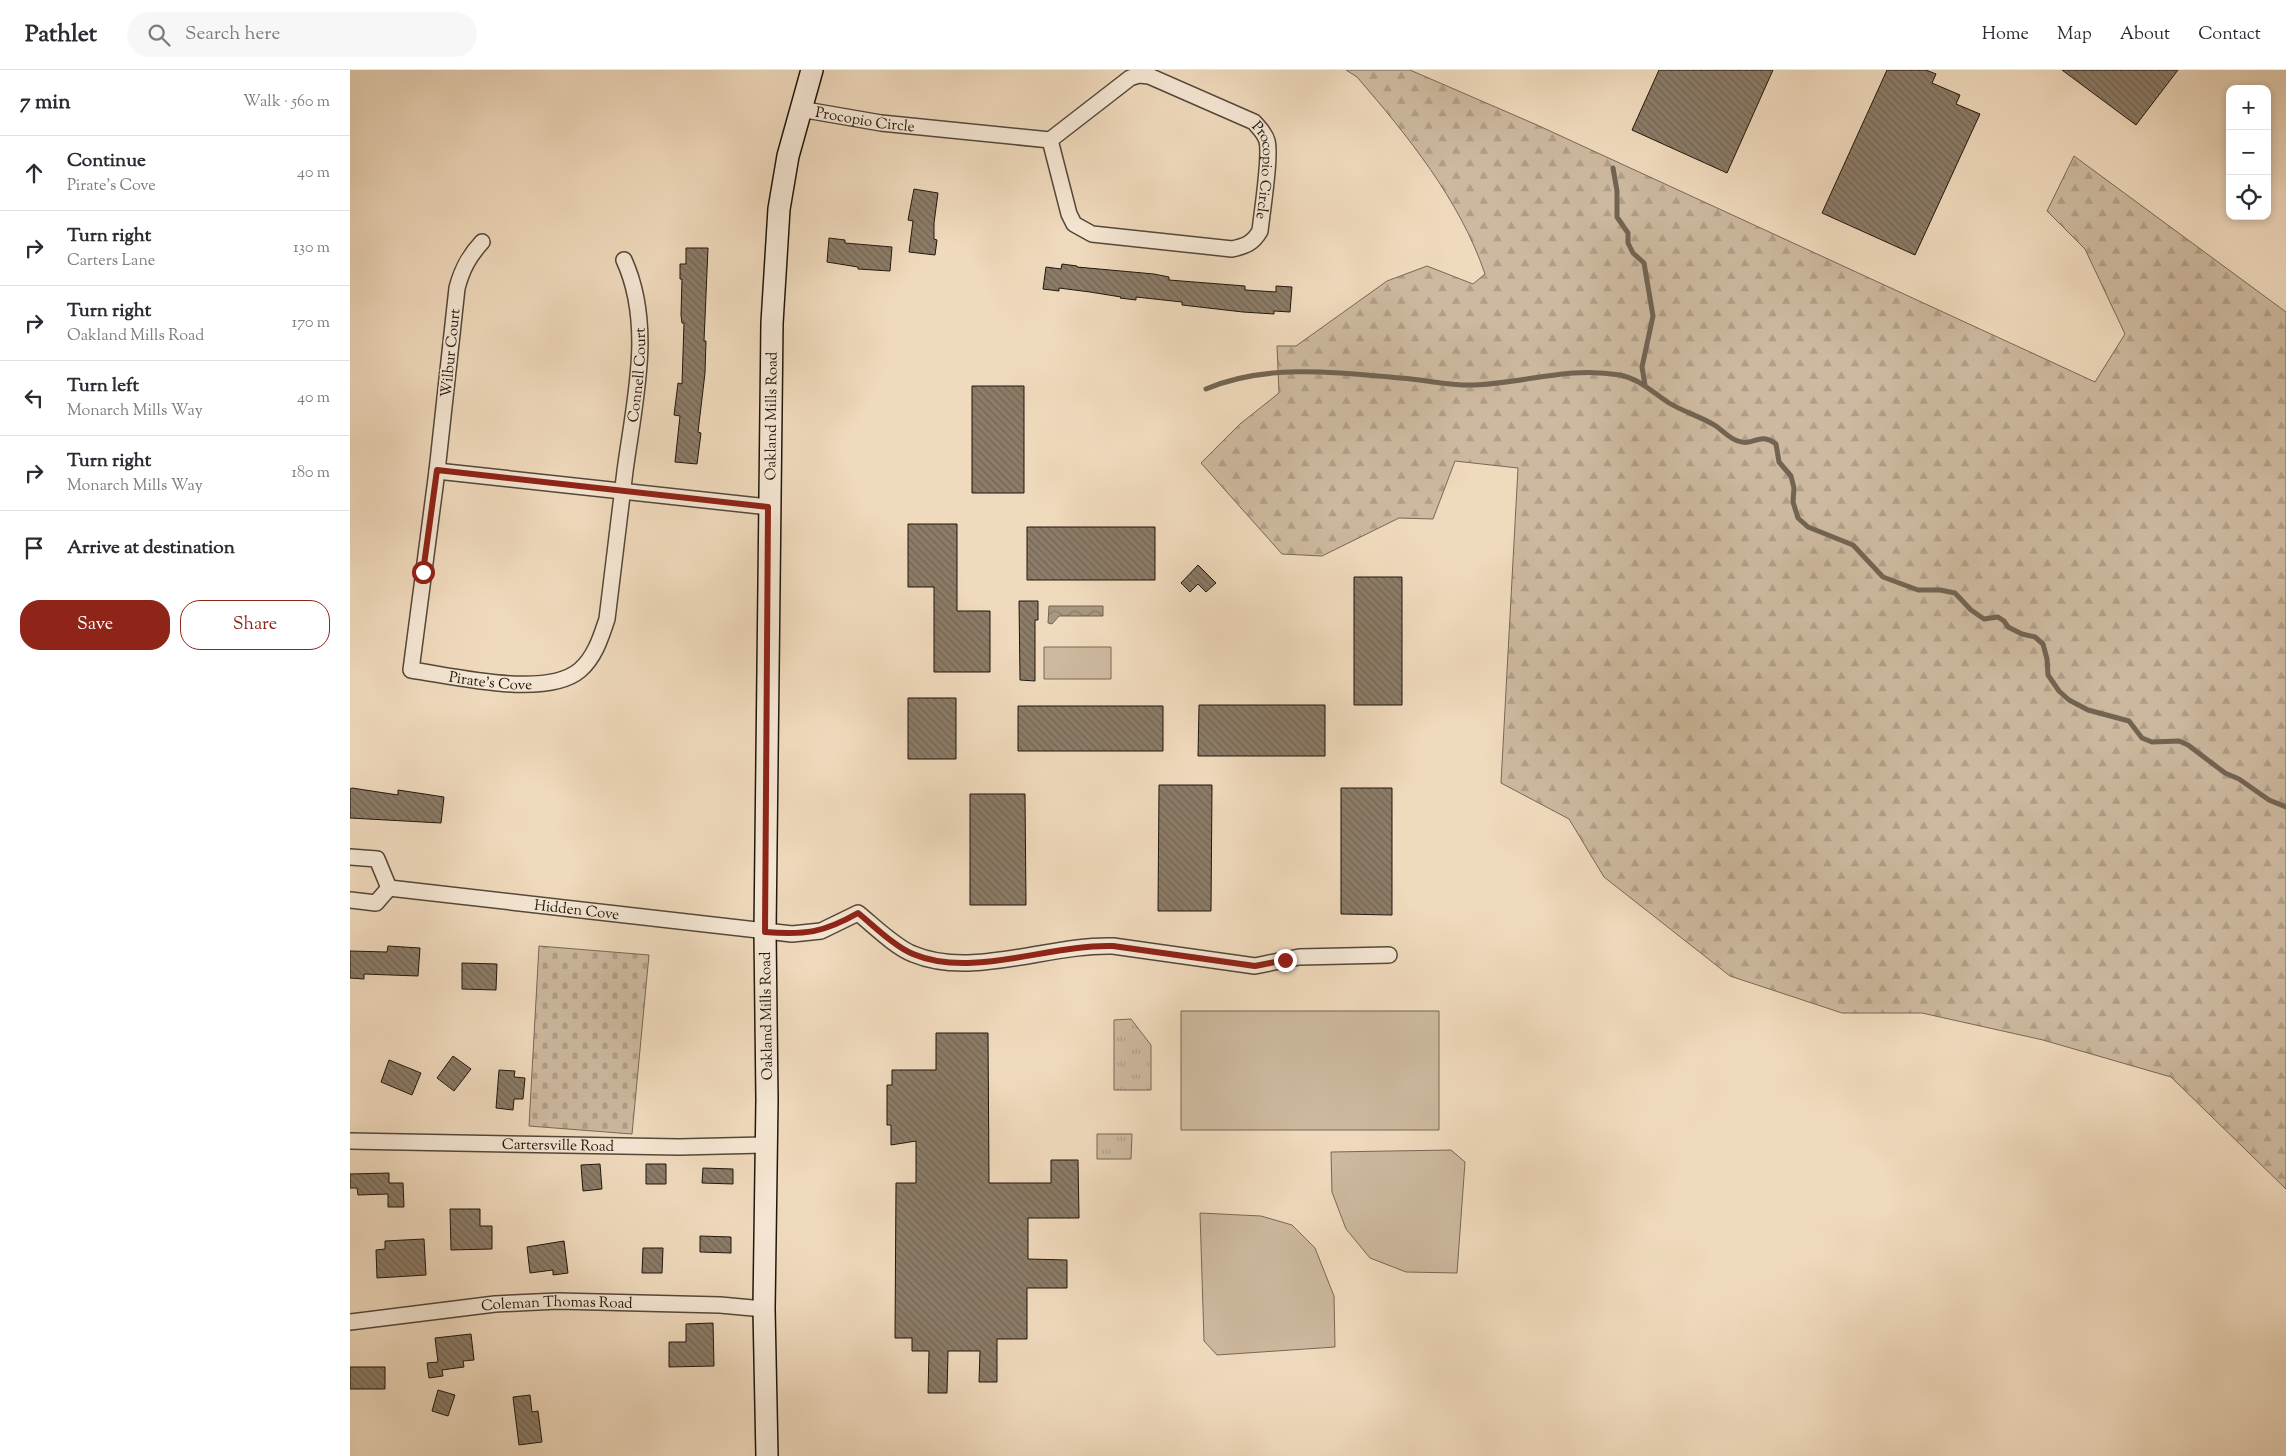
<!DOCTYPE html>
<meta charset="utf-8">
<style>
body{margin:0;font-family:"Sorts Mill Goudy",serif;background:#f7f7f7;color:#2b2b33}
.controls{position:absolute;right:15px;top:15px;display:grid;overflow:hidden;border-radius:10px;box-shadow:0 2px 8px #0003}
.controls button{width:45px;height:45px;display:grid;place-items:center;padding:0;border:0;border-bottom:1px solid #e1e1e2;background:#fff;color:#2b2b33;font:25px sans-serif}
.stop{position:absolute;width:15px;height:15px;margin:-11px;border:4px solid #8f2418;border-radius:50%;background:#fff}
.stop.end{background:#8f2418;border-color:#fff;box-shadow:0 1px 5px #0008}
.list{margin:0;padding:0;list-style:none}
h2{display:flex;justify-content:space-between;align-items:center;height:65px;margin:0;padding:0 20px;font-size:21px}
h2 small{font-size:16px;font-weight:400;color:#7c7c81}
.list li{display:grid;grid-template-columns:32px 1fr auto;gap:15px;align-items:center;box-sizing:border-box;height:75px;padding:0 20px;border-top:1px solid #e1e1e2}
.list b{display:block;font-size:19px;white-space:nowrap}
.list p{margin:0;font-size:16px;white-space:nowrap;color:#7c7c81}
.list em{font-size:16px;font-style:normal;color:#7c7c81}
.actions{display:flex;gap:10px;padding:15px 20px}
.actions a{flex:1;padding:11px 0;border:1px solid #8f2418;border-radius:20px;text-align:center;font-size:18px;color:#8f2418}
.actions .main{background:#8f2418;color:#fff}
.icon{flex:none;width:28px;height:28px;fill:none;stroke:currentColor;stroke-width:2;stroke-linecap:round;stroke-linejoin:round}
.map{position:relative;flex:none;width:1936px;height:1386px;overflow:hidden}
header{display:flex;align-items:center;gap:30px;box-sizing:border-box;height:70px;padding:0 25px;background:#fff;border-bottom:1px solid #e1e1e2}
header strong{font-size:24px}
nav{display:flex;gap:28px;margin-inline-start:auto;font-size:18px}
.search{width:350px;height:45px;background:#f7f7f7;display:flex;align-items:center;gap:12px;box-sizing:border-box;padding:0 18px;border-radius:28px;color:#7c7c81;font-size:19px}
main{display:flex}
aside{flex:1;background:#fff}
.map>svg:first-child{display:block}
</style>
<header>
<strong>Pathlet</strong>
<div class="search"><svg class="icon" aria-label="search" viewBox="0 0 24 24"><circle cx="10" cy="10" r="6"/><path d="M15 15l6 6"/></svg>Search here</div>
<nav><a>Home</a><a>Map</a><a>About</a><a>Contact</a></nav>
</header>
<main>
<aside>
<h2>7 min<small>Walk · 560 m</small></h2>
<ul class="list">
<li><svg class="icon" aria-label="ahead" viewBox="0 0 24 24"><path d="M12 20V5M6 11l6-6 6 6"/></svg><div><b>Continue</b><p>Pirate's Cove</p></div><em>40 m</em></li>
<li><svg class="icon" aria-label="right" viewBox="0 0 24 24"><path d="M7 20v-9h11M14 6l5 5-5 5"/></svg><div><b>Turn right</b><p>Carters Lane</p></div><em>130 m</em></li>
<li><svg class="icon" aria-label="right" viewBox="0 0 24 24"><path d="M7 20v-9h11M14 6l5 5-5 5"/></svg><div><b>Turn right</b><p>Oakland Mills Road</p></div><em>170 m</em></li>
<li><svg class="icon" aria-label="left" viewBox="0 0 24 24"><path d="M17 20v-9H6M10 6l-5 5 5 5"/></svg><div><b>Turn left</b><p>Monarch Mills Way</p></div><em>40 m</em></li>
<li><svg class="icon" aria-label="right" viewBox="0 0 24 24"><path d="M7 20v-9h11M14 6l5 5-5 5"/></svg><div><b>Turn right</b><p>Monarch Mills Way</p></div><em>180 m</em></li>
<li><svg class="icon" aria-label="arrive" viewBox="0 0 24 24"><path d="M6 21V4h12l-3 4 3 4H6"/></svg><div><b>Arrive at destination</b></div></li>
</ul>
<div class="actions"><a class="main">Save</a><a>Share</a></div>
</aside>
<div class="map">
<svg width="1936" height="1386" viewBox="0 0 1936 1386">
<defs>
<pattern id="forest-firs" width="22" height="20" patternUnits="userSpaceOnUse" patternTransform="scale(1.25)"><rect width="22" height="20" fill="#cdb99f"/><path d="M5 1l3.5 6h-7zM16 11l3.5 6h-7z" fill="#b09e88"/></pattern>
<pattern id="cemetery-stones" width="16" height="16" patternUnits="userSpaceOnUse" patternTransform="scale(1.25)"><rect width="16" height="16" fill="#cdb99f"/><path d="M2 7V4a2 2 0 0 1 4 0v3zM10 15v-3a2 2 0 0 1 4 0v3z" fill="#b09e88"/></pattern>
<pattern id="park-tufts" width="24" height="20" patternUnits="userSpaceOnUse" patternTransform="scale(1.25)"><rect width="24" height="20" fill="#cdb99f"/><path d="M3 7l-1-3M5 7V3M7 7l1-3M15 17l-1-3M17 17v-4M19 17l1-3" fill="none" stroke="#b09e88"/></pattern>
<pattern id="water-waves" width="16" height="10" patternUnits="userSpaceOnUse" patternTransform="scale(1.25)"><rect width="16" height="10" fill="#a99881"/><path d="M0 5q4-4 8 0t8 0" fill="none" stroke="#897b68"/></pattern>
<pattern id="building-back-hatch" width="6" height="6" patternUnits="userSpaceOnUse" patternTransform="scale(1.25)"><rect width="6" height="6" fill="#8c7c68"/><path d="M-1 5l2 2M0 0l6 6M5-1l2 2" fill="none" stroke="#726554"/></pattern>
</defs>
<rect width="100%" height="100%" fill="#f0dabd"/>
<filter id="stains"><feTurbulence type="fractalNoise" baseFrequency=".004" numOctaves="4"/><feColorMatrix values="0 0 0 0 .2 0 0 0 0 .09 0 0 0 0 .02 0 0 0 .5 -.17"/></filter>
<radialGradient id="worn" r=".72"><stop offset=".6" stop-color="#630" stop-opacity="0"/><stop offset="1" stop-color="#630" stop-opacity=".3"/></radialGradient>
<path fill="url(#forest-firs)" stroke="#766856" d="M996 0H1060L1187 55 1745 312 1775 264 1735 179 1697 141 1724 86 1936 242V1119L1821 1007 1693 970 1572 943H1492L1380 906 1254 807 1219 749 1151 713 1168 398 1105 391 1083 449 1049 448 972 486 932 484 851 393 890 354 929 323 927 276H946L1037 211 1077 196 1123 214 1135 204C1110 130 1057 65 1007 7Z"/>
<path fill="url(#cemetery-stones)" stroke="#766856" d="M189 876 299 885 282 1064 179 1056Z"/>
<path fill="url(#park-tufts)" stroke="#766856" d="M781 949 801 975V1020H764V950Z
M747 1064H782L781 1089H747Z"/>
<path fill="#cdb99f" stroke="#766856" d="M694 577H761V609H694Z
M831 941H1089V1060H831Z
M1101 1080 1115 1092 1107 1203 1056 1202 1020 1188 996 1159 982 1122 981 1082Z
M850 1143 911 1146 942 1155 965 1178 984 1226 985 1277 867 1285 854 1271Z"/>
<path fill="url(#water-waves)" stroke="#726452" d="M699 536H753V546H709L702 554 698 553Z"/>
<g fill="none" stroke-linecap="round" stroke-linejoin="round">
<path stroke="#726452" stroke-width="5" d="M1263 98 1267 121V147L1278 163V173L1283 183 1294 193 1303 246 1292 297 1295 315
M856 319C919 292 994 303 1061 309 1082 311 1102 316 1124 315 1176 313 1218 296 1270 305 1290 309 1303 323 1319 333 1334 342 1352 347 1366 356 1373 361 1380 369 1388 371 1405 377 1408 361 1426 374L1429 392 1441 406 1444 418 1443 432 1448 448 1458 457 1503 475 1533 507 1568 520H1590L1605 523 1621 540 1634 549 1648 547 1654 551 1658 557 1672 564 1685 567 1693 574 1697 589 1698 605 1709 621 1719 630 1738 640 1779 651 1792 668 1802 672 1829 671 1838 675 1875 703 1889 709 1919 730 1936 737"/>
</g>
<path fill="url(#building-back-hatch)" stroke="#20170c" d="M1309 0H1423L1377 103 1282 60Z
M1537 0H1576L1586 4 1582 13 1610 25 1606 34 1630 44 1565 185 1472 143Z
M1712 0H1828L1786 55Z
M564 119 588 123 584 153V169L587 170 585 185 559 182 563 151 558 150Z
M479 168 495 170V173L542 177 540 201 508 199V197L477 192Z
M336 178H358L354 271H356L355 303 348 362 351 363 347 394 325 392 330 346 324 345 328 313 332 314 334 253H332L331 245 332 209H330V194H336Z
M712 194 727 196V197L804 204 819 207V210L895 216V220L926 222V216L942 217 940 242 924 241V244L893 242 832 235V232L786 227V230L770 228 771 227 740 222 709 218V221L693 219 696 197 711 199Z
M622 316H674V423H622Z
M558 454H607V541H640V602H584V517H558Z
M677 457H805V510H677Z
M848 495 866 513 856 522 848 514 840 522 831 513Z
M1004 507H1052V635H1004Z
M669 531H688V550H685V611L670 610Z
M558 628H606V689H558Z
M849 635H975V686H848Z
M668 636H813V681H668Z
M809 715H862L861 841H808Z
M2 718 48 725V720L94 727 91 753 0 748V719Z
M991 718H1042V845L991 844Z
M620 724H675L676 835H620Z
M38 876 70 878 68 906 14 904V909L0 908V881L37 882Z
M112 893 147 894 146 920 112 919Z
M586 963H638L639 1113H701V1090H728L729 1148H678V1189L717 1190V1218H677V1269H647V1312H629L630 1281H598L597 1323H578L579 1281H562V1268H545L546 1113H566V1071L541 1075V1055H537V1015H542V1000H586Z
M103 986 121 999 104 1021 87 1008Z
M39 990 71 1003 62 1025 31 1012Z
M149 1000 165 1001 164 1007 175 1008 173 1029H164L163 1040 146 1038Z
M250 1094 252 1119 233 1121 231 1095Z
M296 1094H316V1114H296Z
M353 1098 383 1099V1114L352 1113Z
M39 1103V1113H53L54 1137H38V1124L8 1125 7 1118H0V1104Z
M100 1139H130V1156H142V1179L101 1180Z
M350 1166 381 1167V1183L350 1182Z
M74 1169 76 1205 27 1208 26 1180 35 1179V1171Z
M214 1171 218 1203 203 1205V1200L180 1203 177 1177Z
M293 1178H313L312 1203H292Z
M363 1253 364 1296 319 1297V1272H336V1254Z
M121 1264 124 1290 113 1291 114 1297 92 1300 93 1306 79 1308 77 1293 88 1292 85 1268Z
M0 1297H35V1319H0Z
M88 1320 105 1325 98 1346 82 1341Z
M180 1325 182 1342 188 1341 192 1372 169 1375 163 1327Z"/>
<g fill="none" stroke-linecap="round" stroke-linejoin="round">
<g stroke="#544838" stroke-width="18">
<g id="street">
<path id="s1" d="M450 39 531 53 700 70 780 8 789 5 799 6 904 52C909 58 915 63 917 71 921 86 912 142 910 161 903 173 896 176 882 179L742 164 724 154 719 144 700 70"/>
<path id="s2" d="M132 172C119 186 112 199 107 218L87 401 61 600C104 606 196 629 230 600 245 587 251 567 257 549 263 500 269 450 275 401 284 332 304 256 274 190"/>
<path d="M87 401 419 437"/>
<path d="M0 787 27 789 39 818"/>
<path id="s3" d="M39 818 442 864 471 861 508 843C523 855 545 877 563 884 622 909 699 874 763 876L905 896 949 887 1039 885"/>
<path d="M0 830 26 833 39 818"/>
<path id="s4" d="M0 1071 329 1077 415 1075"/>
<path id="s5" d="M0 1252 145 1234 208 1231 370 1235 414 1239"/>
</g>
</g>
<g stroke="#20170c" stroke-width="24">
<g id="secondary">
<path id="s6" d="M417 1386 414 1239 417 1030 415 862 422 253 429 139 438 86 462 0"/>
</g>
</g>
<use href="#street" stroke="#f5e7d4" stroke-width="15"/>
<use href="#secondary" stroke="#f5e7d4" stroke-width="21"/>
</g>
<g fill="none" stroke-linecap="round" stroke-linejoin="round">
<path stroke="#8f2418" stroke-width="6" d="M73 502 87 400 418 437 415 862C455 865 473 863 508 843 523 855 545 877 563 884 622 909 699 874 763 876L905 896 935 890"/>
</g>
<g text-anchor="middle" stroke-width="4" stroke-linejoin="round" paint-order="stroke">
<g font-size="15" fill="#20170c" stroke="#f5e7d4">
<text dy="5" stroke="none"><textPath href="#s1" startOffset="66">Procopio Circle</textPath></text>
<text dy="5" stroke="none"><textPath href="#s1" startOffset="539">Procopio Circle</textPath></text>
<text transform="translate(100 283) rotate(-84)" y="5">Wilbur Court</text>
<text dy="5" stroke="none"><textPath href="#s2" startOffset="915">Connell Court</textPath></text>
<text dy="5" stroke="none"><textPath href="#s6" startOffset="1040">Oakland Mills Road</textPath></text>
<text dy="5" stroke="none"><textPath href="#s2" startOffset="518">Pirate's Cove</textPath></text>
<text dy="5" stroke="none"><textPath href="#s3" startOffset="189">Hidden Cove</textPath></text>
<text transform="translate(416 946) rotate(-91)" y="5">Oakland Mills Road</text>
<text dy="5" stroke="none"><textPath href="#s4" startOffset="208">Cartersville Road</textPath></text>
<text dy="5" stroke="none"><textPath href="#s5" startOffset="208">Coleman Thomas Road</textPath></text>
</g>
</g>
<rect width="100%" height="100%" filter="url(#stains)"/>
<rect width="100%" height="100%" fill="url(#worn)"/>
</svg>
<div class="controls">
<button>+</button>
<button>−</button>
<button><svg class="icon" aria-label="locate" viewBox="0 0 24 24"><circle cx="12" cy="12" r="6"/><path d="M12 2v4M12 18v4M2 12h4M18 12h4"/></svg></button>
</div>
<div class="stop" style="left:73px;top:502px"></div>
<div class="stop end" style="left:935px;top:890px"></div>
</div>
</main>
